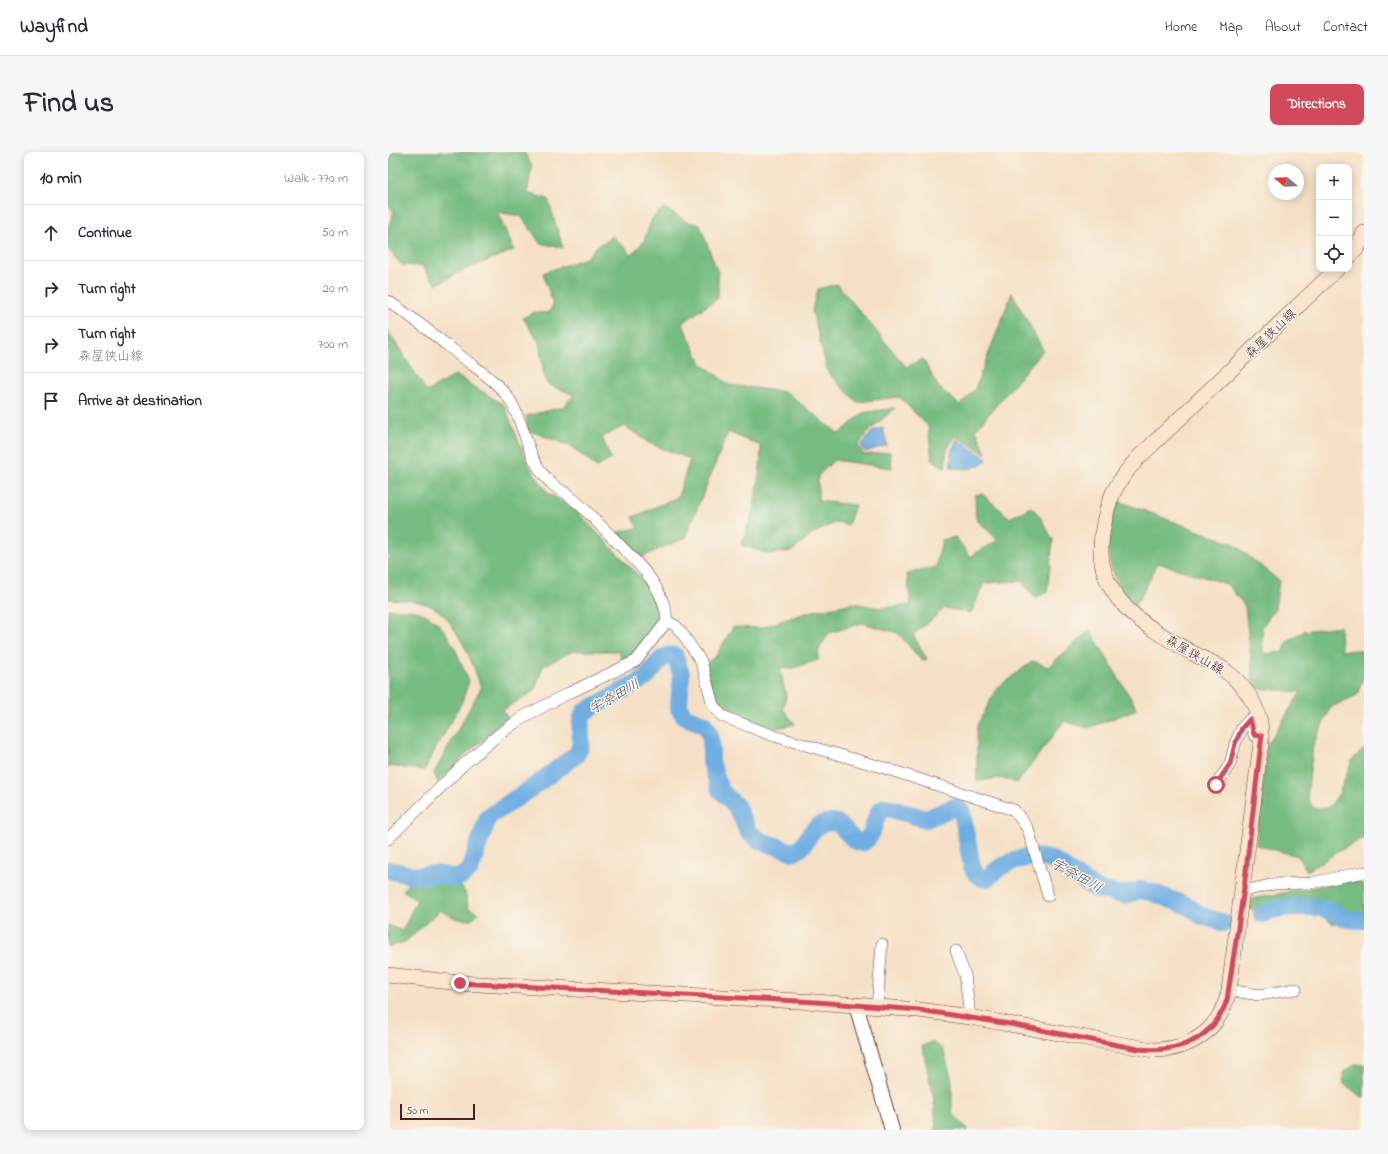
<!DOCTYPE html>
<meta charset="utf-8">
<style>
body{margin:0;font-family:"Indie Flower","Klee One",sans-serif;background:#f7f7f7;color:#2b2b33}
.controls{position:absolute;right:12px;top:12px;display:grid;overflow:hidden;border-radius:8px;box-shadow:0 2px 10px #0003}
.controls button{width:36px;height:36px;display:grid;place-items:center;padding:0;border:0;border-bottom:1px solid #e1e1e2;background:#fff;color:#2b2b33;font:20px sans-serif}
.compass{position:absolute;left:880px;top:12px;width:36px;height:36px;border-radius:50%;background:#fff;box-shadow:0 2px 10px #0003;rotate:289deg}
.scale{position:absolute;left:12px;bottom:10px;width:75px;box-sizing:border-box;padding-left:4px;border:2px solid #4a1f2b;border-top:0;font-size:11px;line-height:14px;white-space:nowrap;color:#4a1f2b;-webkit-text-stroke:3px #fbf7ec;paint-order:stroke}
.stop{position:absolute;width:12px;height:12px;margin:-9px;border:3px solid #d1495b;border-radius:50%;background:#fff}
.stop.end{background:#d1495b;border-color:#fff;box-shadow:0 1px 4px #0008}
.list{margin:0;padding:0;list-style:none}
h2{display:flex;justify-content:space-between;align-items:center;height:52px;margin:0;padding:0 16px;font-size:17px}
h2 small{font-size:13px;font-weight:400;color:#7c7c81}
.list li{display:grid;grid-template-columns:26px 1fr auto;gap:12px;align-items:center;box-sizing:border-box;height:56px;padding:0 16px;border-top:1px solid #e1e1e2}
.list b{display:block;font-size:15px;white-space:nowrap}
.list p{margin:0;font-size:13px;white-space:nowrap;color:#7c7c81}
.list em{font-size:13px;font-style:normal;color:#7c7c81}
.icon{flex:none;width:22px;height:22px;fill:none;stroke:currentColor;stroke-width:2;stroke-linecap:round;stroke-linejoin:round}
.map{position:relative;flex:none;width:976px;height:978px;overflow:hidden;border-radius:8px}
header{display:flex;align-items:center;gap:24px;box-sizing:border-box;height:56px;padding:0 20px;background:#fff;border-bottom:1px solid #e1e1e2}
header strong{font-size:19px}
nav{display:flex;gap:22px;margin-inline-start:auto;font-size:14px}
.intro{display:flex;align-items:center;justify-content:space-between;box-sizing:border-box;height:96px;padding:0 24px}
h1{margin:0;font-size:28px}
.button{padding:10px 18px;border-radius:8px;background:#d1495b;color:#fff;font-size:14px;font-weight:700}
main{display:flex;gap:24px;padding:0 24px}
aside{flex:1;background:#fff;border-radius:8px;box-shadow:0 2px 10px #0003}
.map>svg:first-child{display:block}
</style>
<header>
<strong>Wayfind</strong>
<nav><a>Home</a><a>Map</a><a>About</a><a>Contact</a></nav>
</header>
<div class="intro"><h1>Find us</h1><a class="button">Directions</a></div>
<main>
<aside>
<h2>10 min<small>Walk · 770 m</small></h2>
<ul class="list">
<li><svg class="icon" aria-label="ahead" viewBox="0 0 24 24"><path d="M12 20V5M6 11l6-6 6 6"/></svg><div><b>Continue</b></div><em>50 m</em></li>
<li><svg class="icon" aria-label="right" viewBox="0 0 24 24"><path d="M7 20v-9h11M14 6l5 5-5 5"/></svg><div><b>Turn right</b></div><em>20 m</em></li>
<li><svg class="icon" aria-label="right" viewBox="0 0 24 24"><path d="M7 20v-9h11M14 6l5 5-5 5"/></svg><div><b>Turn right</b><p>森屋狭山線</p></div><em>700 m</em></li>
<li><svg class="icon" aria-label="arrive" viewBox="0 0 24 24"><path d="M6 21V4h12l-3 4 3 4H6"/></svg><div><b>Arrive at destination</b></div></li>
</ul>
</aside>
<div class="map">
<svg width="976" height="978" viewBox="0 0 976 978">
<rect width="100%" height="100%" fill="#fbf7ec"/>
<filter id="ink" filterUnits="userSpaceOnUse"><feTurbulence type="fractalNoise" baseFrequency=".025" numOctaves="2"/><feDisplacementMap in="SourceGraphic" scale="8" xChannelSelector="R" yChannelSelector="G"/><feConvolveMatrix kernelMatrix="1 2 1 2 8 2 1 2 1" color-interpolation-filters="sRGB"/></filter>
<filter id="wash" filterUnits="userSpaceOnUse"><feTurbulence type="fractalNoise" baseFrequency=".012" numOctaves="4" result="noise"/><feDisplacementMap in="SourceGraphic" scale="16" xChannelSelector="R" yChannelSelector="G"/><feGaussianBlur stdDeviation="0.9" result="paint"/><feColorMatrix in="noise" values="0 0 0 0 0 0 0 0 0 0 0 0 0 0 0 0 0 1.4 0 .05"/><feComposite in="paint" operator="in"/></filter>
<g filter="url(#wash)">
<rect width="100%" height="100%" fill="#f5e0c5"/>
<path fill="#76bc80" stroke="#606e56" d="M0 0H136L144 14 139 41 160 47 175 96 152 91 133 64 109 60 126 98 69 121 48 133 34 114 14 113 0 97V76L6 60 0 52Z
M276 56 299 70 312 73 330 121V146L294 171 313 211 341 233 398 240 451 282 475 261 507 256 483 277 470 293 476 303 502 300 504 316 446 308 430 324V349L467 353 460 373 448 370 426 381 404 399 381 402 353 393C367 358 372 331 373 294L340 280 297 386 251 406 227 381 250 376 245 365 290 345 302 307 261 291 237 274 214 285 223 307 209 315 182 294 140 278 138 264 175 255 186 243 159 232 156 223 151 190 135 166 146 160 161 161 165 152 155 121 198 106 208 95 225 84 244 103 256 89 264 67Z
M449 132 518 215 535 207 550 235 572 253 587 237 624 141 655 198 588 277 598 302 568 284 559 297 557 316 544 307 540 274 511 245 469 250 440 221 424 158 430 137Z
M0 179 39 240 67 223 116 253 140 312 160 341 187 358 256 429 271 458 265 482 249 502 234 507 230 499H185L155 514 147 538 115 558 121 569 81 599 50 631 46 621 93 536C87 514 66 465 45 455 32 448 15 448 0 447Z
M594 342 622 366 643 355 651 363 665 388 659 440 647 446 633 429 596 431 583 461 557 456 525 483 539 507 534 509 510 481 474 471 441 481 431 497 430 508 405 516H392L398 544 395 557 407 572 383 577 343 565 327 550 316 513 328 504 345 475 372 476 421 460 466 451 491 456 523 453 519 422 548 415 554 388 568 385 582 405 610 388 588 367 587 343Z
M730 349 846 392 891 429 887 457 874 475 875 502 896 500 899 489 916 479 952 474 953 499 972 498 976 503V523L969 543 943 555 925 593 919 645 925 656H940L951 642 964 608 976 597V686L953 698 919 719 910 704 868 693 879 593 913 540 866 536 857 454 839 432 770 411 754 442 746 454C717 419 713 392 730 349Z
M0 457C9 458 20 457 28 459 60 468 69 503 81 529L74 550 36 618 0 614Z
M702 478 749 557 700 576 676 569 629 631 613 626 589 629V574L609 536 645 509 660 515Z
M29 718C44 718 69 725 77 740 79 744 79 751 80 756L90 761 83 768 69 767 52 758 17 790 0 795V773L14 779 29 748 15 738Z
M958 729 976 732V774L944 771 934 764 918 757 882 759 861 757 864 747Z
M544 890 555 897 564 928V961L581 978H548L546 947 534 894Z
M967 912 976 913V946L956 932 955 921Z"/>
<path fill="#6faee2" stroke="#5c6686" d="M495 276 499 293 477 300 473 293 485 279Z
M569 287 600 307C585 318 581 318 563 315V300Z"/>
<g fill="none" stroke-linecap="round" stroke-linejoin="round">
<path stroke="#6faee2" stroke-width="18" d="M0 718 29 724 49 722 68 726 74 724 82 717 100 665 138 640 188 603C199 587 187 579 196 560L257 526C266 518 273 500 287 504L293 522 291 556 297 565 316 572 320 578 323 587V610L332 638 348 654 361 681 373 689 406 700C422 695 417 672 444 670 456 669 464 696 477 689 488 682 484 662 497 655L538 667 566 655 570 656 574 660 584 715C588 723 591 727 600 726 616 708 643 700 666 709L708 737 735 743 753 738 763 740 800 754 814 764 836 771
M874 762C890 754 928 752 944 759 948 761 951 764 955 766 961 768 969 768 976 768"/>
</g>
</g>
<g filter="url(#ink)">
<g fill="none" stroke-linecap="round" stroke-linejoin="round">
<g stroke="#643c42" stroke-width="12">
<path id="minor" d="M0 149C26 166 50 186 75 206 91 218 111 231 122 248 138 275 139 309 163 331 169 337 177 340 183 345 196 356 208 369 220 381 244 406 277 432 279 469L248 509 181 541 135 565 110 583 75 613 0 687
M279 469 288 474 296 484 313 509 325 553 334 564 386 584 490 614 626 658 640 677 660 744
M828 633 842 612 847 592 854 576 862 567 866 583 874 584
M855 739 887 732 923 731 976 720
M568 799 577 823 582 865
M841 838 871 843 908 837
M489 855 494 792"/>
</g>
<g stroke="#643c42" stroke-width="16">
<path id="tertiary" d="M468 853 504 978"/>
</g>
<g stroke="#643c42" stroke-width="16">
<path id="secondary" d="M961 105 970 95 976 81
M0 823 72 831 428 850 531 858 582 865 765 898C804 898 833 877 841 838L873 591C875 562 862 538 839 520 831 513 820 509 810 504 762 477 704 448 714 383 719 348 726 333 749 307L949 117"/>
</g>
<use href="#minor" stroke="#fff" stroke-width="11"/>
<use href="#tertiary" stroke="#fff" stroke-width="14"/>
<use href="#secondary" stroke="#fce5cf" stroke-width="15"/>
</g>
</g>
<g fill="none" stroke-linecap="round" stroke-linejoin="round" filter="url(#ink)">
<path stroke="#d1495b" stroke-width="5" d="M72 831 428 850 531 858 622 872 750 897C791 901 825 888 839 848L856 736 873 591 874 584 866 583 862 567 854 576 847 592 842 612 828 633"/>
</g>
<g text-anchor="middle" stroke-width="3" stroke-linejoin="round" paint-order="stroke">
<g font-size="13" fill="#4a1f2b" stroke="#fbf7ec">
<text transform="translate(882 181) rotate(-44)" y="5">森屋狭山線</text>
<text transform="translate(807 502) rotate(30)" y="5">森屋狭山線</text>
</g>
<g font-size="14" font-style="italic" fill="#57516b" stroke="#fbf7ec">
<text transform="translate(226 544) rotate(-30)" y="5">宇奈田川</text>
<text transform="translate(689 723) rotate(29)" y="5">宇奈田川</text>
</g>
</g>
</svg>
<div class="controls">
<button>+</button>
<button>−</button>
<button><svg class="icon" aria-label="locate" viewBox="0 0 24 24"><circle cx="12" cy="12" r="6"/><path d="M12 2v4M12 18v4M2 12h4M18 12h4"/></svg></button>
</div>
<svg class="compass" viewBox="-18 -18 36 36"><path d="M0-13l5 13h-10z" fill="#e53935"/><path d="M0 13l5-13h-10z" fill="#7c7c81"/></svg>
<div class="scale">50 m</div>
<div class="stop" style="left:828px;top:633px"></div>
<div class="stop end" style="left:72px;top:831px"></div>
</div>
</main>
